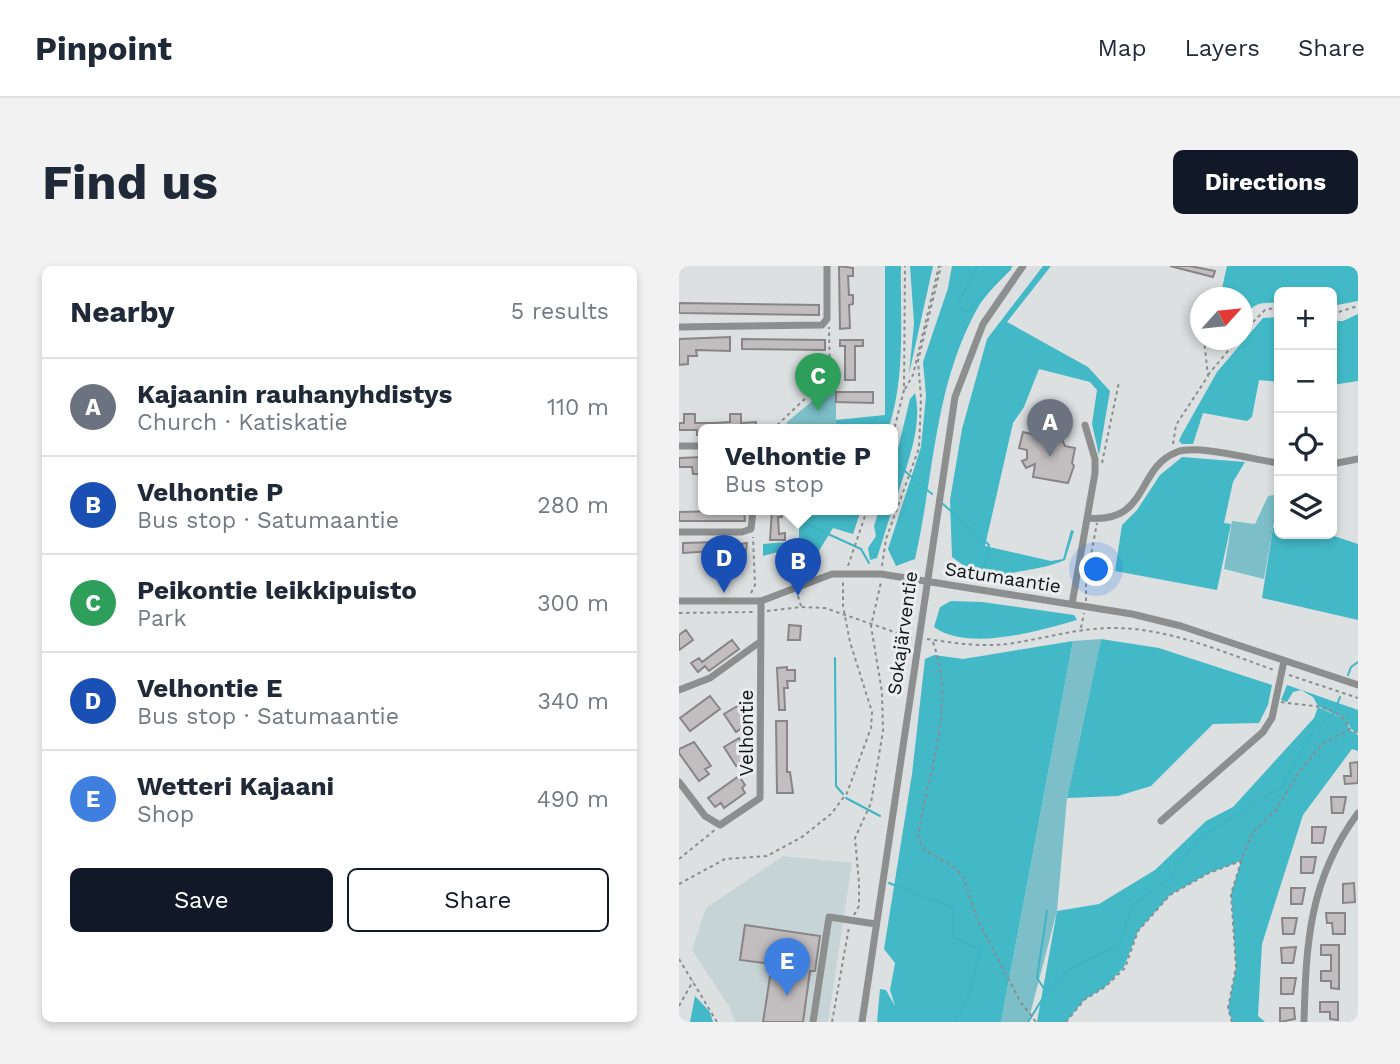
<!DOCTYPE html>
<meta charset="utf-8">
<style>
body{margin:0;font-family:"Work Sans",sans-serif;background:#f2f2f3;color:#1f2937}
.controls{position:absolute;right:21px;top:21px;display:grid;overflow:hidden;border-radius:10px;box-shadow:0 4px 10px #0003}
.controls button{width:63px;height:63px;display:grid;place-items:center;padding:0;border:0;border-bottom:2px solid #e0e1e3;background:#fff;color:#1f2937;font:35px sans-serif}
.compass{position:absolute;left:511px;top:21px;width:63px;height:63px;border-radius:50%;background:#fff;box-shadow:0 4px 10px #0003;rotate:63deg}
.you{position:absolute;left:418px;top:304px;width:24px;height:24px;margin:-18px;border:5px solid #fff;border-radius:50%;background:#1a73e8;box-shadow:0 0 0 10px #1a73e833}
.badge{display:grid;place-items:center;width:46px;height:46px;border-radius:50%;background:#111827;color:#fff;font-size:23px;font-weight:700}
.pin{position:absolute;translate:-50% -58px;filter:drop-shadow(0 2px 4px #0008)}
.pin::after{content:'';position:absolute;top:37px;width:24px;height:21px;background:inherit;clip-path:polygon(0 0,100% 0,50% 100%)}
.popup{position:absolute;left:19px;top:158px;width:200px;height:91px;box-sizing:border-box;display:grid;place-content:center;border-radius:10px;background:#fff;filter:drop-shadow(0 2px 5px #0005);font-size:23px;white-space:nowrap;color:#747a83}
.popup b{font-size:26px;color:#1f2937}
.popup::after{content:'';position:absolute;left:50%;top:100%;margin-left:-14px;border:14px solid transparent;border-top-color:#fff}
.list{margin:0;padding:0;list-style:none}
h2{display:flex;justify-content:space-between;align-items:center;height:91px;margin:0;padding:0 28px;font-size:30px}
h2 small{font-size:23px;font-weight:400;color:#747a83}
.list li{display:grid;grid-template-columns:46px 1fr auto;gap:21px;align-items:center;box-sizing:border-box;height:98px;padding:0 28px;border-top:2px solid #e0e1e3}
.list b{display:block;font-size:26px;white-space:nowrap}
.list p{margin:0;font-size:23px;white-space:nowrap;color:#747a83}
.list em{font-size:23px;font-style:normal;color:#747a83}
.actions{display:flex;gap:14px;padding:21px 28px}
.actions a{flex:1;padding:16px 0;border:2px solid #111827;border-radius:10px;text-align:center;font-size:24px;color:#111827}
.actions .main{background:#111827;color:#fff}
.icon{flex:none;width:38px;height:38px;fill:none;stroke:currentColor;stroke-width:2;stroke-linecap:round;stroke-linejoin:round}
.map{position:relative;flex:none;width:679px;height:756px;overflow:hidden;border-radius:10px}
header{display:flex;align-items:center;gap:42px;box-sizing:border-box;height:98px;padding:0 35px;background:#fff;border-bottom:2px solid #e0e1e3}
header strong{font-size:33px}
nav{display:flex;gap:38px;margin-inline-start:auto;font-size:24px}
.intro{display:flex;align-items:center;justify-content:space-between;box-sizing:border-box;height:168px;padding:0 42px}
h1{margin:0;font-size:49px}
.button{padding:18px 32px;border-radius:10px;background:#111827;color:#fff;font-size:24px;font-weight:700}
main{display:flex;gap:42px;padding:0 42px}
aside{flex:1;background:#fff;border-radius:10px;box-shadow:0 4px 10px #0003}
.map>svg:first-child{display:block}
</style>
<header>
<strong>Pinpoint</strong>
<nav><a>Map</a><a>Layers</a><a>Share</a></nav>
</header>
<div class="intro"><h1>Find us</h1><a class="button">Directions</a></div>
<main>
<aside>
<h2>Nearby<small>5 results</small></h2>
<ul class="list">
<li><span class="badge" style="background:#6b7280">A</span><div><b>Kajaanin rauhanyhdistys</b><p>Church · Katiskatie</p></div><em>110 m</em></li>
<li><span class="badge" style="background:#1a4fb4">B</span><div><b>Velhontie P</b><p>Bus stop · Satumaantie</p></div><em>280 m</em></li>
<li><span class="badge" style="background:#2e9e5b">C</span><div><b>Peikontie leikkipuisto</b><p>Park</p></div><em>300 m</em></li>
<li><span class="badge" style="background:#1a4fb4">D</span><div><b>Velhontie E</b><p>Bus stop · Satumaantie</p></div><em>340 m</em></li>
<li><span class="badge" style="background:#3f7fe0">E</span><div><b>Wetteri Kajaani</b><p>Shop</p></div><em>490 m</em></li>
</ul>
<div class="actions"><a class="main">Save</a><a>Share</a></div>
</aside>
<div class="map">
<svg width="679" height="756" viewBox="0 0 679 756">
<rect width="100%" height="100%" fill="#dce0e1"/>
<path fill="#c7d4d6" d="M104 590 173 597 149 756H56L51 742 13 684 27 642Z"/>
<path fill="#7cbfc8" d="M157 115V164H124L107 157Z
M600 228 585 313 545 303 553 255 576 258 589 230Z
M422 373 388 532 378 645 349 756H322L394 375Z"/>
<path fill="#43b9c8" d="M206 0H222C221 55 227 111 209 164H157V154L206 149Z
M231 0H254L230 108 235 57Z
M273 0H334C322 14 305 29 297 45 255 122 255 210 236 293L217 300 209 283 242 181 247 130 244 96 269 22Z
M364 0H372L328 56 409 101 431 125 420 189 413 158 418 124 411 116 360 103 345 141 334 157 306 280 372 295 384 293 392 264 395 265 386 294C368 302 352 303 332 307 324 309 320 315 311 314 296 311 285 299 273 291L271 234 283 163 308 73Z
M548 0H679V35L653 40V26H600V37C583 36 574 36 564 52V32L541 31Z
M679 48V115L653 119V55H664Z
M600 51V116L580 114 573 151 568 155 524 147 514 178H503L500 175 502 170 538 106 584 52Z
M236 127C245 163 224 208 214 243V203L231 133Z
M503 191 566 196 554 216 545 257 552 258 538 324 436 305 443 259 458 244 481 209Z
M120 244H182L174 268 154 262 141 283 133 304 117 307V289L102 285 84 290V278L120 275Z
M200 244H213L198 292 191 294 189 282 197 270 195 260Z
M594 262 600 263V268H649L679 278V354L583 332Z
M272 335 303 336 395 349 398 354C360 365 289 386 255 361L261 341Z
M422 373 480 382 593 419 589 439 580 457 534 458 472 520 439 530 388 532Z
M394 375 322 756H198L201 723 207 724 216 740 211 724 216 697 205 683 233 508 246 393 255 389 284 393Z
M608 419 679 444V467L672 463 667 454 639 440 634 431 622 424 614 426 608 436 602 434Z
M639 441 667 454 671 464 679 469V485L673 483 624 549 583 678 579 750 586 756H553L549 742 557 701 552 628 562 595 530 607 491 629 459 665 445 701 426 721 405 734 387 756H358L378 645 420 638 476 604 527 555 554 541 635 452Z
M16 730 31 746 34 756H11Z"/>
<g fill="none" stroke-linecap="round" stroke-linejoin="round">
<path stroke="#3db5c4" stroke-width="2" d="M299 0 278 39 288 46 331 3
M214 195 253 228
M264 238 310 279 303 315
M125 244V257L182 283 190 297
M156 392 157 520 164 528
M669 409 672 401 679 396
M167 532 201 550
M210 617 274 642V672L301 683 290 728 277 756
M366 724 358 712 368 645
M349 756 369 724 389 704 434 682 442 673 454 639 489 613 520 572 603 521 635 462 655 447 661 431"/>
</g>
<path fill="#c2bebf" stroke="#898586" stroke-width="2" d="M160 0 174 2V10H169L170 29H174V38L170 39 171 62 161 63Z
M491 0H511L536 5 534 11Z
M0 37 140 39V49L0 47Z
M51 71V85L17 84 18 90H9V98L0 99V73Z
M63 73 146 74V84L63 83Z
M161 74H184V80H176V114H166V80H161Z
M157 126H194V137L157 136Z
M5 148H16V157H35L51 156V148H62V157L77 156V164H24V169H18V164H0V157H5Z
M367 165 382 171 386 180 396 182 393 197 395 200 389 217 354 211 356 198 347 202 343 195 348 193V184L340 182 344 166 360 170Z
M24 191V203H20L21 208H14L13 201H0V192Z
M65 244 66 255H0V246L41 245V248Z
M93 244H102L103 251H99L100 268 106 267V274H91Z
M41 276V281L68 277 66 292 43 294 42 288 36 289 35 285 4 287V277Z
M110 359 122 360 121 374H109Z
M7 364 14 374 0 384V369Z
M53 374 60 383 30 405 26 400 19 406 12 397 20 392 23 396Z
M108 401V404H116V415H108L109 422H105L106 444H100L98 402Z
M31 430 41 443 11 465 1 452Z
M60 439 69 452 64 456 66 460 57 466 45 448Z
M97 455H108V506H111L114 527H98Z
M60 472 69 485 64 489 66 493 57 500 45 481Z
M15 476 32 500 26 503 30 508 20 515 0 487V483Z
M679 496V517L666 518 665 510H672L671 497Z
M60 510 66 519 63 522 66 527 45 542 42 537 36 541 29 532Z
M652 531H667L664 547H653Z
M633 561H647L644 577H633Z
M622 591H637L634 607H622Z
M675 617 676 636 664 637V618Z
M612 622H626L623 638H612Z
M647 647H666V668H654L653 657H648Z
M603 652H618L615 668H604Z
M66 659 141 670 136 705H131L124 756H84L93 698 61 694Z
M642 679H660V723L652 722V715H642V705H652V689H642Z
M617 681 614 697H603L602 682Z
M602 712H617L614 728H602Z
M641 736H659V754L651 753V746H641Z
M601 742H615L616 753 601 756Z"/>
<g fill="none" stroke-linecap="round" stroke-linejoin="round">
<path stroke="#8a8d8e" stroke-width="2" stroke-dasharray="3.5 3.5" stroke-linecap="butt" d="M653 48 679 40
M564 66 586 44 600 41
M529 109 558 74
M226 123 234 109 260 0
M93 164 151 109 150 61
M214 168 225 124 226 0
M494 178 497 159 529 110 525 74
M423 197 440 116
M169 300 188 244
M203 300 207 273 240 182 242 132 239 95 262 0
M72 327 76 319 74 271
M119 330 122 340
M407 335V316L418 257
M88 345 122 341 146 342 233 372
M0 347 76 346
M402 362 405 347
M248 373C274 377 302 381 328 378 364 373 398 362 434 362 490 362 544 386 595 404
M254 376C278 443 248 506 239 573L246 584 276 602 285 612 298 653 341 735 357 756
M610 409 679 432
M602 436C628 441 657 436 671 462
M0 593 37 563
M0 618 46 593 88 590 123 571 152 548 168 527 192 462 193 446 171 376 164 340V315
M175 649 180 640V617L176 572 192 537 204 465 203 426 192 360 202 316
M0 693 38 756
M0 740 14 715
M153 756 170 661
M387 756 405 734 426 721 446 702 459 665 491 629 530 607 562 595 573 567 597 544 620 506 643 478 671 463 679 468
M553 756 549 742 557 701 552 628 562 596"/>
<path stroke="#8d8f8f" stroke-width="7" d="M0 61 143 59 148 53V0
M0 180H24
M653 198 679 193
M408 252C471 258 456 202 498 186 519 178 575 194 600 197
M0 266H63L72 263 74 244
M0 335H82L153 308H202L453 348 502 360 679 419
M393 338 416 207V193L406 159
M0 424 31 412 78 378
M0 516 26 550 41 559 81 532 82 335
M482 555 584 466 593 452 605 395
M134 756 150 651 197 658
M183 756 276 131 304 58 344 0
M625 756C627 678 630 613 679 547"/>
</g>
<g text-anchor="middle" stroke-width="6" stroke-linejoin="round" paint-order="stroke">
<g font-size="19" fill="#111213" stroke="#e9edee">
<text transform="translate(324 311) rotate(9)" y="7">Satumaantie</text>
<text transform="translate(223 367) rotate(-82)" y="7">Sokajärventie</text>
<text transform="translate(67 467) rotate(-90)" y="7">Velhontie</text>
</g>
</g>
</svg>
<div class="controls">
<button>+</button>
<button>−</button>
<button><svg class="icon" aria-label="locate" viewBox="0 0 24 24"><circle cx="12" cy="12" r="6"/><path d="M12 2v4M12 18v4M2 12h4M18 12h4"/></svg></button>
<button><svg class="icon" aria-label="layers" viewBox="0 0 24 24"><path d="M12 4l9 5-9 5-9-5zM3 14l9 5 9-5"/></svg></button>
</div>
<svg class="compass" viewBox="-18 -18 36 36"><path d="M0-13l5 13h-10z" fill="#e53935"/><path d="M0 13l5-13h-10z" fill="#747a83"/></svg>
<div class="you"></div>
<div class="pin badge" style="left:371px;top:191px;background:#6b7280">A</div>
<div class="pin badge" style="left:119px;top:330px;background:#1a4fb4">B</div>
<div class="popup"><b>Velhontie P</b>Bus stop</div>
<div class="pin badge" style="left:139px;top:145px;background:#2e9e5b">C</div>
<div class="pin badge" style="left:45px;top:327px;background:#1a4fb4">D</div>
<div class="pin badge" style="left:108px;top:730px;background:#3f7fe0">E</div>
</div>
</main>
